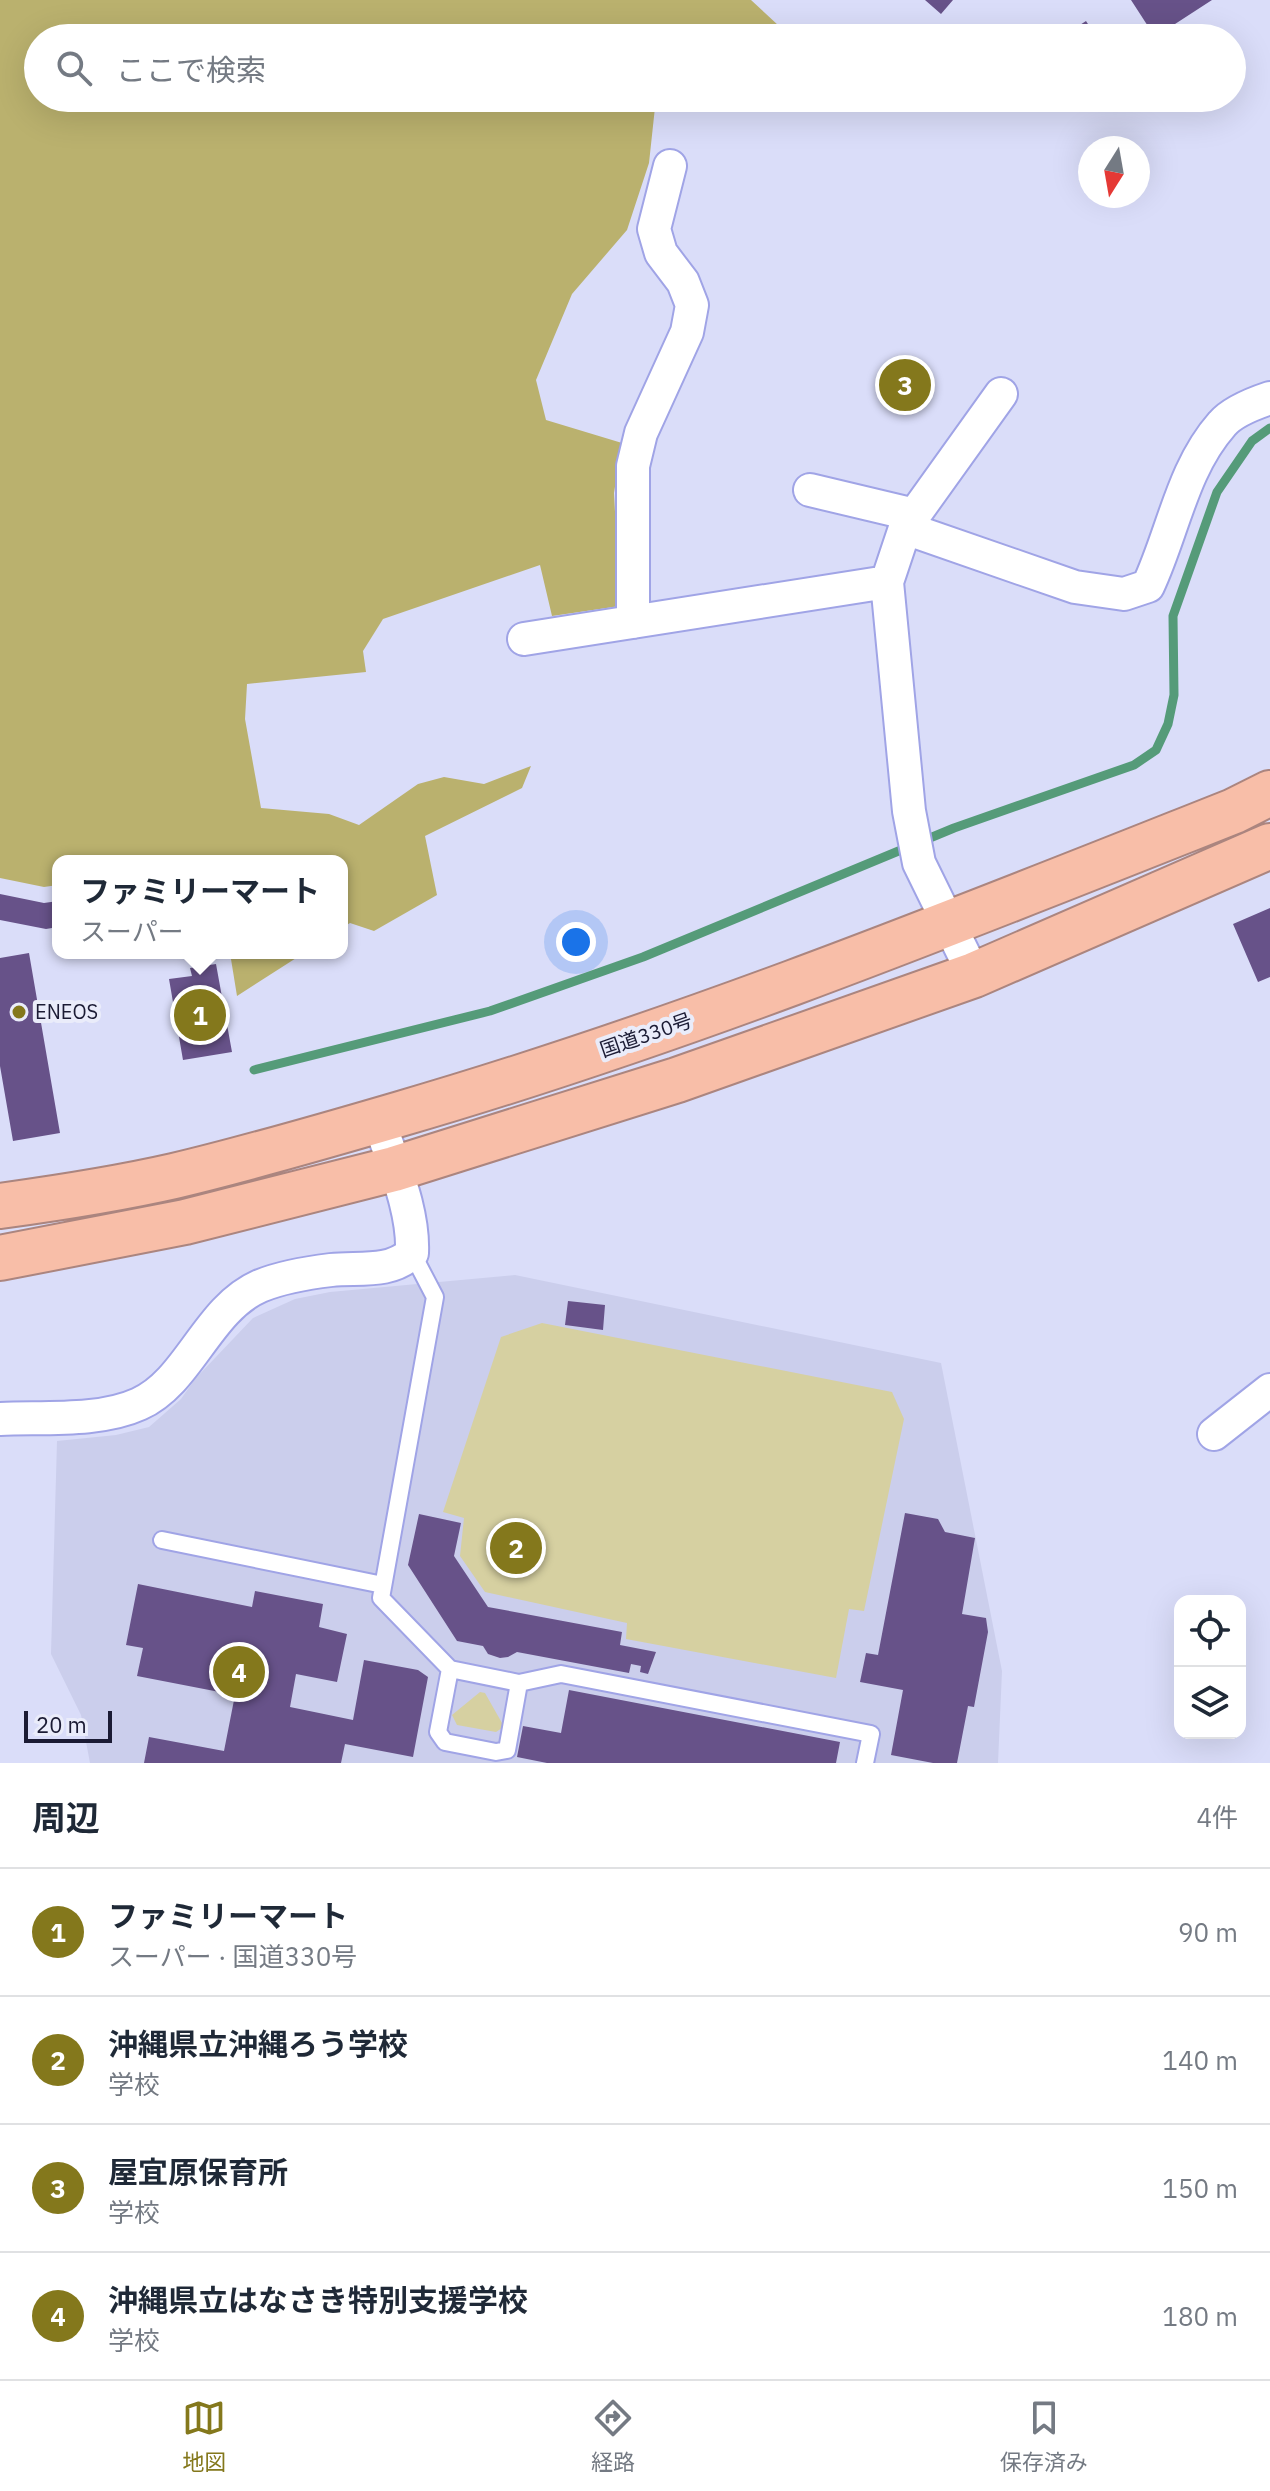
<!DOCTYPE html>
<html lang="ja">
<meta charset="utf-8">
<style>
body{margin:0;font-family:"IBM Plex Sans","Noto Sans JP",sans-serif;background:#f6f6f7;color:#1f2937}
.controls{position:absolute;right:24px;bottom:24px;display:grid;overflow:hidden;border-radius:16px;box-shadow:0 8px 32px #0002}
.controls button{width:72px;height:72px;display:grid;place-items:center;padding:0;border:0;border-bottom:2px solid #e0e1e3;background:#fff;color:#1f2937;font:40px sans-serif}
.compass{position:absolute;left:1078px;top:136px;width:72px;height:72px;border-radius:50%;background:#fff;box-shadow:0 8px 32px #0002;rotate:191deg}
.scale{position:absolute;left:24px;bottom:20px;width:88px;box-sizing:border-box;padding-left:8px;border:4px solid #1b1b34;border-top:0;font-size:22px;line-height:28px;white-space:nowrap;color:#1b1b34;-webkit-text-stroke:6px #eaecfa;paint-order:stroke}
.you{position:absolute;left:576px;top:942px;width:28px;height:28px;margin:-20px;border:6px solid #fff;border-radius:50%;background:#1a73e8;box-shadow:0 0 0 12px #1a73e833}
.badge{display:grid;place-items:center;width:52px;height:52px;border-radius:50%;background:#84781c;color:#fff;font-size:26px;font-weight:700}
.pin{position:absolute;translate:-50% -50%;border:4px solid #fff;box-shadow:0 2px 8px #0006}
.popup{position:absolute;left:52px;top:855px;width:296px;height:104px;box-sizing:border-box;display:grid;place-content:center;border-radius:16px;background:#fff;filter:drop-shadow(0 2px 6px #0005);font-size:26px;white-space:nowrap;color:#747a83}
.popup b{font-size:30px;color:#1f2937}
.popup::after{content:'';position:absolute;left:50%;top:100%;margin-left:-16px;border:16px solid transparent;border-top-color:#fff}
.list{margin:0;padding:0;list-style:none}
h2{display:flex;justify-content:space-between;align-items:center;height:104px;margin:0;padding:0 32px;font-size:34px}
h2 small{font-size:26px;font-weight:400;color:#747a83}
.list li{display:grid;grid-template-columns:52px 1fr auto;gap:24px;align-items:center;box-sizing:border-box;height:128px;padding:0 32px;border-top:2px solid #e0e1e3}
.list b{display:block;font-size:30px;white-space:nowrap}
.list p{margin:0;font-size:26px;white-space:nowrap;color:#747a83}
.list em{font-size:26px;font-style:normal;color:#747a83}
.icon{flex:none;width:44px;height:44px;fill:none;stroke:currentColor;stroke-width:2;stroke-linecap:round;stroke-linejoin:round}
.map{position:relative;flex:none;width:1270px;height:1763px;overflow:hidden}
.search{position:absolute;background:#fff;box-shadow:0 8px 32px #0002;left:24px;right:24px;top:24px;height:88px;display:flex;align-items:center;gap:20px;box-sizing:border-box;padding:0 28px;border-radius:44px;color:#747a83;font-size:30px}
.sheet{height:616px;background:#fff}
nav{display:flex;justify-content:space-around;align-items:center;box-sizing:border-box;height:112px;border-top:2px solid #e0e1e3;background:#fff;font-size:22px;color:#747a83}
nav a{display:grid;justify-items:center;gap:4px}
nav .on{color:#84781c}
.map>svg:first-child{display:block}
</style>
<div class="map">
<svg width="1270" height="1763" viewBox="0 0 1270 1763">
<rect width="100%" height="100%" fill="#daddf9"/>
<path fill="#cbceec" d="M515 1275 941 1363 1002 1671 998 1763H90L81 1715 51 1654 57 1441 116 1435 149 1427 181 1399 195 1379 253 1318 295 1299 330 1292Z"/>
<path fill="#d6d0a1" d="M542 1323 892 1392 904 1419 864 1611 849 1609 836 1678 626 1639 627 1623 485 1592 460 1556 464 1518 443 1512 501 1337Z
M480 1692 485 1693 502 1723V1728L496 1732 457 1725 452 1715Z"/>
<path fill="#bab16e" d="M0 0H751L792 38H38V98H656L649 163 627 230 572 294 536 380 546 420 622 443 614 493 620 606 552 616 540 565 383 619 363 651 366 672 247 684 245 719 261 808 329 814 359 825 418 784 444 777 484 784 531 766 522 788 425 836 437 895 374 931 350 923 342 928V861H58V885L44 887 0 878Z
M230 953H304L237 996Z"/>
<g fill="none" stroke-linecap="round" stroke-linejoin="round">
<path stroke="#559b79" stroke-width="9" d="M254 1070 490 1011 643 957 954 828 1134 765 1156 750 1168 724 1174 695 1173 616 1217 492 1252 441 1270 428"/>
</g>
<path fill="#675289" d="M925 0H953L941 14Z
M1131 0H1212L1155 37Z
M1086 21 1097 38H1060Z
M0 894 44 903 58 901V927L46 929 0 920Z
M1270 908V977L1258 982 1233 924Z
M29 953 60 1133 13 1141 0 1066V958Z
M216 964 232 1052 183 1060 169 979 192 976 190 968Z
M568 1301 605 1305 603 1330 565 1325Z
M905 1513 938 1519 945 1532 975 1538 962 1614 986 1618 988 1632 974 1707 968 1706 957 1763H933L891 1755 903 1690 860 1682 866 1653 878 1655Z
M419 1514 461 1523 454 1556 488 1607 622 1632 620 1645 656 1652 648 1674 640 1672 641 1666 631 1664 629 1673 517 1652 508 1657 500 1658 488 1654 483 1646 457 1641 408 1565Z
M138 1584 252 1607 255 1591 323 1604 319 1627 347 1634 337 1682 296 1674 290 1707 353 1720 364 1660 418 1670 428 1677 413 1757 345 1744 341 1763H144L149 1737 224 1751 235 1695 137 1676 143 1648 126 1645Z
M569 1690 840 1742 836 1763H547L517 1757 523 1726 561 1733Z"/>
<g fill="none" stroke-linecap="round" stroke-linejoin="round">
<g stroke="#a0a4e6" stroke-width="20">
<path id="lane" d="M412 1253 435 1297 381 1598 450 1669 519 1683 507 1750 496 1752 445 1742 438 1732 450 1669
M162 1540 383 1585
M519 1683 561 1674 871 1734 865 1763"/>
</g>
<g stroke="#a0a4e6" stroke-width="36">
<path id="street" d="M810 490 915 515
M905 528 1075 587 1124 594 1148 586C1173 533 1182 469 1222 424 1232 412 1255 403 1270 398
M633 622V466L641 433 687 332 692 305 683 282 661 253 654 229 670 166
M524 639 887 582
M974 975 919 863 909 811 887 582 905 528 1001 394
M0 1419C43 1417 100 1422 139 1404 189 1382 207 1309 260 1286 282 1277 306 1273 331 1270 359 1267 389 1274 412 1253 414 1209 392 1162 379 1120
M1214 1434 1270 1390"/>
</g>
<g stroke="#ab857f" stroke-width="48">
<path id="highway" d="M0 1206C58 1198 117 1189 174 1176 250 1158 325 1136 400 1114 685 1031 959 920 1234 811L1270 793
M0 1258 185 1222 394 1169 677 1080 974 975 1270 846"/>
</g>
<use href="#lane" stroke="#fff" stroke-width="16"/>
<use href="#street" stroke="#fff" stroke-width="32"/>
<use href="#highway" stroke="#f8bea8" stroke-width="44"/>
</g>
<circle fill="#84781c" stroke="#eaecfa" stroke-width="3" cx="19" cy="1012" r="8"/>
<g text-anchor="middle" stroke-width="8" stroke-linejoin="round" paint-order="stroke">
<g font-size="20" fill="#1b1b34" stroke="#eaecfa" text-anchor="start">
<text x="35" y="1019">ENEOS</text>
</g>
<g font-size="20" fill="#1b1b34" stroke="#eaecfa">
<text transform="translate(646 1035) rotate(-19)" y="7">国道330号</text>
</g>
</g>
</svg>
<div class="controls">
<button><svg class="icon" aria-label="locate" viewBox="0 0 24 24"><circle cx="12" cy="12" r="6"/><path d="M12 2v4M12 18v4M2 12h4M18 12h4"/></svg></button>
<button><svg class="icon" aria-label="layers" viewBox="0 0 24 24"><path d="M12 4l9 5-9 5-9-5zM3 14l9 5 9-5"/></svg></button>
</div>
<svg class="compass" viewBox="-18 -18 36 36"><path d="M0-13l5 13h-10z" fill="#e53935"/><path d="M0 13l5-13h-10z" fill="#747a83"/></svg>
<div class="scale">20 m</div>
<div class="you"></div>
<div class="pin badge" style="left:200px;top:1015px">1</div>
<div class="popup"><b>ファミリーマート</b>スーパー</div>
<div class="pin badge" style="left:516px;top:1548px">2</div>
<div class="pin badge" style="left:905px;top:385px">3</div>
<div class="pin badge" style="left:239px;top:1672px">4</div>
<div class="search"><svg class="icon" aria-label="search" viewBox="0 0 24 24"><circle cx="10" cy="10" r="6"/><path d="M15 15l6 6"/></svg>ここで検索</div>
</div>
<section class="sheet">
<h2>周辺<small>4件</small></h2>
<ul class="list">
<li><span class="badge">1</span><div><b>ファミリーマート</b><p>スーパー · 国道330号</p></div><em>90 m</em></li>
<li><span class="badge">2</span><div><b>沖縄県立沖縄ろう学校</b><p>学校</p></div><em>140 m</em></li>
<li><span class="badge">3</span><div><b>屋宜原保育所</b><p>学校</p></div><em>150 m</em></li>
<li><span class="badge">4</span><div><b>沖縄県立はなさき特別支援学校</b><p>学校</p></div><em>180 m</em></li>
</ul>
</section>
<nav>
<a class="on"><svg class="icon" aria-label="map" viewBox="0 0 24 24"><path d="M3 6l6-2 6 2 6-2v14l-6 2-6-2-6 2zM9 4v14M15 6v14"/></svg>地図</a>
<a><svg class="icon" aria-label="directions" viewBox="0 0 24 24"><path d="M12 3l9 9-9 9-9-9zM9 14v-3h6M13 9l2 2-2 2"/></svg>経路</a>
<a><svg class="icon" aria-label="saved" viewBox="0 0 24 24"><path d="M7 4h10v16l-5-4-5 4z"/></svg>保存済み</a>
</nav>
